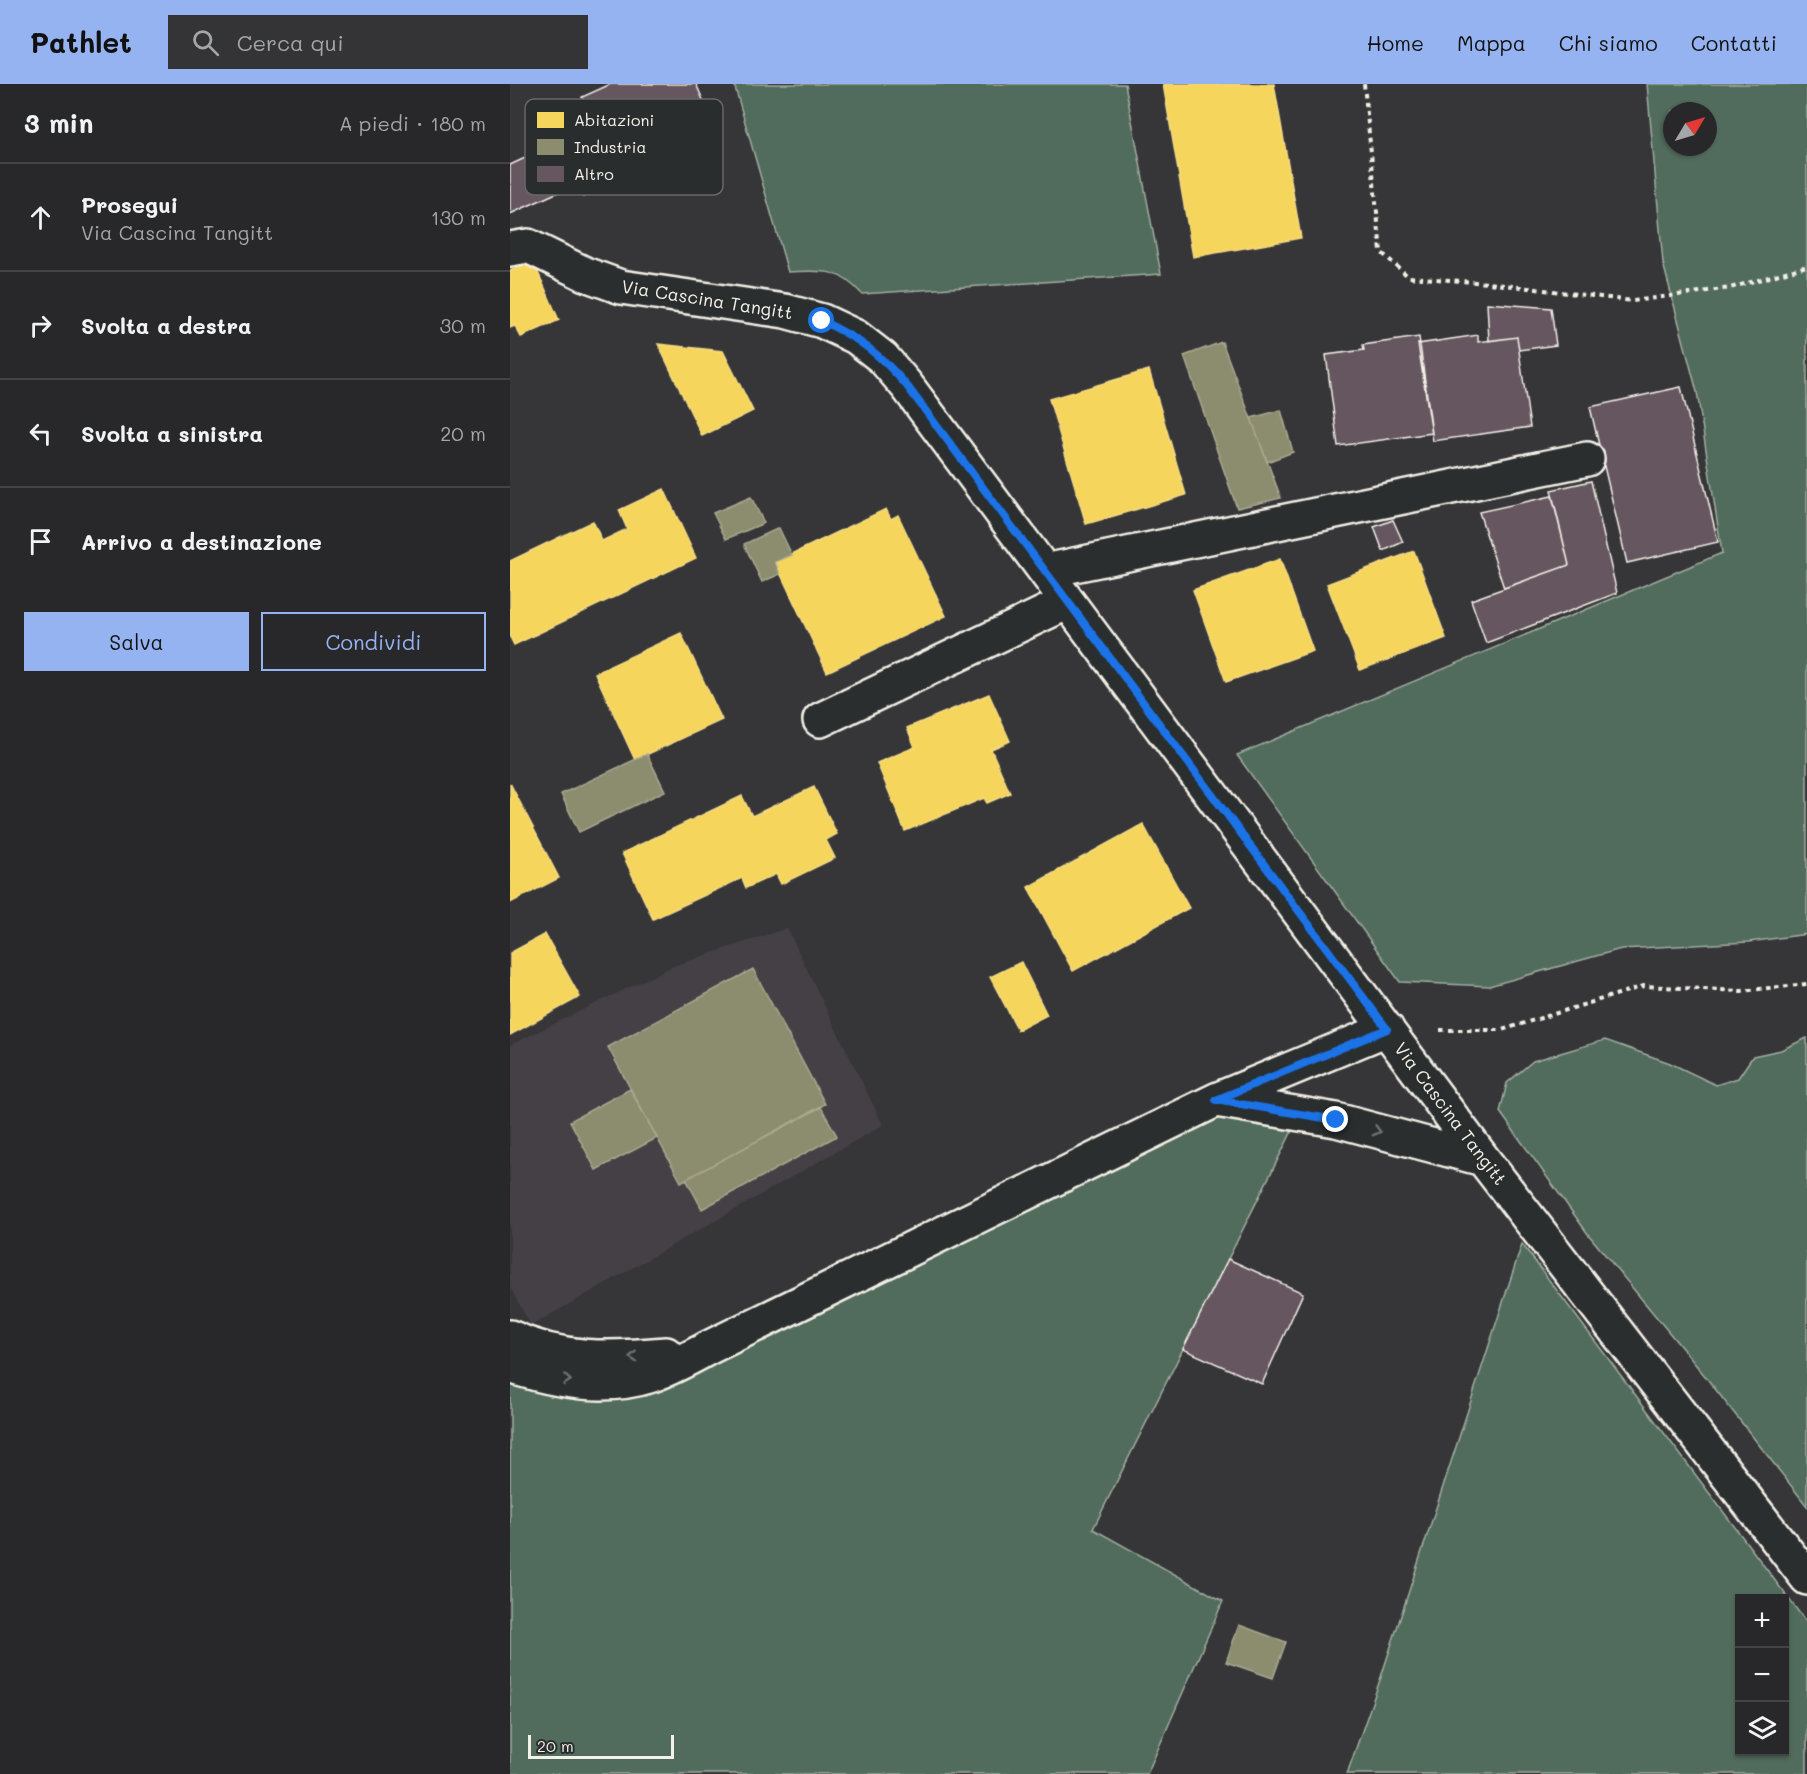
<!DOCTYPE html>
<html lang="it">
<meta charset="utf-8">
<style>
body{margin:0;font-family:Mali,sans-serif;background:#343436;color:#f1f3f6}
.controls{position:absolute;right:18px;bottom:18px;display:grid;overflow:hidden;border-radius:0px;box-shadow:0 2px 4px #0004}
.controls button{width:54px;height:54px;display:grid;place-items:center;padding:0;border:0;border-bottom:2px solid #444447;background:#28282a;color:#f1f3f6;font:30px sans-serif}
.compass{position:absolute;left:1153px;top:18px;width:54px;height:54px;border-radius:50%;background:#28282a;box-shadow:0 2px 4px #0004;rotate:52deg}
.scale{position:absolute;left:18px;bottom:15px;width:146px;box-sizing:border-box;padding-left:6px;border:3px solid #f4f1e8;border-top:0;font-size:16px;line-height:21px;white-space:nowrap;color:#f4f1e8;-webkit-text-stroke:4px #2a2d2e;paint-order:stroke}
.stop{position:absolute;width:18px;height:18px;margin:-14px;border:4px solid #1a73e8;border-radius:50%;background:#fff}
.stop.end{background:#1a73e8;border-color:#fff;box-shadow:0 2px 6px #0008}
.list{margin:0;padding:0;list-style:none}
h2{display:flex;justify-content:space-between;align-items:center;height:78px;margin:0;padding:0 24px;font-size:26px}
h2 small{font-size:20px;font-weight:400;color:#a5a6a8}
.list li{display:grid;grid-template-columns:39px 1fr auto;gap:18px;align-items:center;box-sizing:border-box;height:108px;padding:0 24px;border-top:2px solid #444447}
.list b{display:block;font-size:22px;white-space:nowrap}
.list p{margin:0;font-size:20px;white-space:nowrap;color:#a5a6a8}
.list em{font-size:20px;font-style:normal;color:#a5a6a8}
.actions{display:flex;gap:12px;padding:18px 24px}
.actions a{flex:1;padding:14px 0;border:2px solid #95b2f1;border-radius:0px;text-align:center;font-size:21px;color:#95b2f1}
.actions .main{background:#95b2f1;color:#111}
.icon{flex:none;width:33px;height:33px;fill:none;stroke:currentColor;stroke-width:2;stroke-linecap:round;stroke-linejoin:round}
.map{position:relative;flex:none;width:1297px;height:1690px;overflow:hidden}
header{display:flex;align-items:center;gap:36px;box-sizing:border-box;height:84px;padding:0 30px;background:#95b2f1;color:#111}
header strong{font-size:28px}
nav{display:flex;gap:33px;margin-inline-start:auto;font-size:21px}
.search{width:420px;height:54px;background:#343436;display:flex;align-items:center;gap:15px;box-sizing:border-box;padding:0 21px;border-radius:0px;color:#a5a6a8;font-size:22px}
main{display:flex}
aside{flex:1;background:#28282a}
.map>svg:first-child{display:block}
</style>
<header>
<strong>Pathlet</strong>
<div class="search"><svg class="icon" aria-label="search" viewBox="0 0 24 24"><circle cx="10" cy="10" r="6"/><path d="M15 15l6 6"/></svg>Cerca qui</div>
<nav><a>Home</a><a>Mappa</a><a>Chi siamo</a><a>Contatti</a></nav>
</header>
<main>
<aside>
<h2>3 min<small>A piedi · 180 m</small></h2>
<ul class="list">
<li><svg class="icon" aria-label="ahead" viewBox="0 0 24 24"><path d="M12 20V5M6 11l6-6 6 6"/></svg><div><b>Prosegui</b><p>Via Cascina Tangitt</p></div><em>130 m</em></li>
<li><svg class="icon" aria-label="right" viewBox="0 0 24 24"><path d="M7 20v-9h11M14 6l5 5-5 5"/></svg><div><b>Svolta a destra</b></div><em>30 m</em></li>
<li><svg class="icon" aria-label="left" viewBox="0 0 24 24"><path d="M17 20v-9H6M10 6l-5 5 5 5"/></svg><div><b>Svolta a sinistra</b></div><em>20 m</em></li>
<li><svg class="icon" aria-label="arrive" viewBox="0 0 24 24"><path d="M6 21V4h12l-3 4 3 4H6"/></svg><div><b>Arrivo a destinazione</b></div></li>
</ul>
<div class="actions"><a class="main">Salva</a><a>Condividi</a></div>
</aside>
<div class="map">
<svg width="1297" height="1690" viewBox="0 0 1297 1690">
<rect width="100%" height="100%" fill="#363538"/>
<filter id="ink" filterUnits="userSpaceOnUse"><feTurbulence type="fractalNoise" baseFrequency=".0167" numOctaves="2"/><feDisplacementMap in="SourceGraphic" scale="12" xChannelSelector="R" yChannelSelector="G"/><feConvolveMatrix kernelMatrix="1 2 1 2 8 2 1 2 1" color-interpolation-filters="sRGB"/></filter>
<g filter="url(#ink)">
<path fill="#443f44" d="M277 844 373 1041 21 1242 0 1203V961L163 882Z"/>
<path fill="#516c5c" stroke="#a2aea2" stroke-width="1.5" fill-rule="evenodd" d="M224 0H615L651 190 352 210C327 183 313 187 278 188Z
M1137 0H1297V850L1239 858 1111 865 979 902 890 898 727 671 1212 469 1187 308 1153 179ZM1162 27H1198V63H1162Z
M1297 954V1422L1195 1292 1078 1150 990 1028 997 999 1023 977 1095 956 1160 979 1206 1001 1228 994 1243 972 1271 966Z
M702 1033 782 1047 583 1445 713 1517 637 1690H0V1298L97 1311Z
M1012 1160 1297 1539V1690H837L871 1593ZM1230 1514H1274V1668H1230Z"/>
<path fill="#f6d55c" stroke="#f5dd86" stroke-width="1.5" d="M653 0H764L791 154 683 173Z
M23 177 49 236 11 253 5 242 0 244V187Z
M148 260 213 267 243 327 192 352Z
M639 286 676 411 576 440 539 315Z
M154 405 186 474 4 561 0 553V477L83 437 92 457 117 445 109 426Z
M376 425 381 435 388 431 436 532 317 588 265 478Z
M904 467 936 554 850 586 817 500Z
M770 475 803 567 716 598 683 506Z
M171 549 212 636 125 676 85 589Z
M479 610 500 657 481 665 500 709 477 719 474 714 395 747 367 679 405 663 397 644Z
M0 699 49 794 0 819Z
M304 703 327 750 316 756 325 774 271 800 266 790 236 804 232 794 143 835 112 769 232 712 242 732Z
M633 740 679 824 563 887 518 803Z
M35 850 70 913 0 951V869Z
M511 878 537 931 508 946 480 893Z"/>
<path fill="#8c8c6e" stroke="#abaa93" stroke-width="1.5" d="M712 258 771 414 727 424 674 272Z
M771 326 783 368 757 378 741 334Z
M241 413 254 439 216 455 203 429Z
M269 444 282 471 265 478 270 490 252 498 234 460Z
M137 670 155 707 69 748 51 710Z
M243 885 315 1020 171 1098 98 963Z
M120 1005 147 1054 86 1086 60 1037Z
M311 1023 327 1052 192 1125 176 1095Z
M729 1541 776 1558 763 1594 716 1578Z"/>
<path fill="#665660" stroke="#f4f1e8" stroke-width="1.5" d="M101 0H186L209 52 112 95 72 13Z
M86 41 112 95 73 113 66 100 0 130V81Z
M977 219 1041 224 1046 261 1009 266 1007 253 979 257Z
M968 251V258L1007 253 1020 343 923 357 908 260Z
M909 253 922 349 828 362 816 271 854 266 853 261Z
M1171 303 1208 458 1117 479 1080 323Z
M1081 397 1107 509 976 559 961 516 1059 481 1041 406Z
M1042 412 1059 481 994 504 969 428Z
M883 436 893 458 873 467 864 443Z
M718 1175 793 1209 752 1300 673 1265Z"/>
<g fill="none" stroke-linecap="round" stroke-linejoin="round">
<g stroke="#f4f1e8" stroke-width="38">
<path id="minor" d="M0 165 18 162 75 190 111 203 275 227 312 237 346 253 373 274 397 302 973 1075 1297 1494
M535 487 1077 375
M310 636 558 518
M706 1016 826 1036 973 1075
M0 1253C52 1277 100 1275 156 1270
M0 1282C42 1296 95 1306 139 1292 161 1285 181 1273 202 1262L706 1016 877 945"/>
</g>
<path stroke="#f4f1e8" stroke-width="4" stroke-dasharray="4.5 4.5" stroke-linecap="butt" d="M854 0 871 168 899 193 978 199 1123 217 1220 204 1297 182
M930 946H992L1134 902 1231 907 1297 900"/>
<use href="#minor" stroke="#2a2d2e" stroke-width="33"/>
</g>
<defs><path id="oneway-chevron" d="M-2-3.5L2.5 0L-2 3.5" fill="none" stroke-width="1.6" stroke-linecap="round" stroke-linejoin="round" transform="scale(1.5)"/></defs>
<g stroke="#71726f">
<use href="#oneway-chevron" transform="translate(867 1047) rotate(15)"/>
<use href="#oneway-chevron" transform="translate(123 1273) rotate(176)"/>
<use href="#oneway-chevron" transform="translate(57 1296) rotate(5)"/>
</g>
</g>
<g fill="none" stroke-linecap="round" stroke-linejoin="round" filter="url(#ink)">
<path stroke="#1a73e8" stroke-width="8" d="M312 237C350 255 370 270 397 302L877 945 706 1016 826 1036"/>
</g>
<g text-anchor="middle" stroke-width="6" stroke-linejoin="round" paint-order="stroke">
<g font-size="18" fill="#f4f1e8" stroke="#2a2d2e">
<text transform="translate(197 216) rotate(9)" y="6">Via Cascina Tangitt</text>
<text transform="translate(940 1030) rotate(53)" y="6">Via Cascina Tangitt</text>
</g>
</g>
<rect x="15" y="15" width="198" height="96" rx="9" fill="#2a2d2e" stroke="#676866" stroke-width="1.5"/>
<rect x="27" y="28" width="27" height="16" fill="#f6d55c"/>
<rect x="27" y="55" width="27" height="16" fill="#8c8c6e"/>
<rect x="27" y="82" width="27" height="16" fill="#665660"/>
<g font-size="16" fill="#f4f1e8">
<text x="64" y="42">Abitazioni</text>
<text x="64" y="69">Industria</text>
<text x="64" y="96">Altro</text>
</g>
</svg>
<div class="controls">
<button>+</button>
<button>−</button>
<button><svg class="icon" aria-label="layers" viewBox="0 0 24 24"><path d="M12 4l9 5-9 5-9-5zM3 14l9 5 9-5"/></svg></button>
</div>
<svg class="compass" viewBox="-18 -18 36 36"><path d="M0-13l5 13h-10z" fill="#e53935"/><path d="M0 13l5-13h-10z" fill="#a5a6a8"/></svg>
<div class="scale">20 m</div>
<div class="stop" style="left:312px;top:237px"></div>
<div class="stop end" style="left:826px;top:1036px"></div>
</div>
</main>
